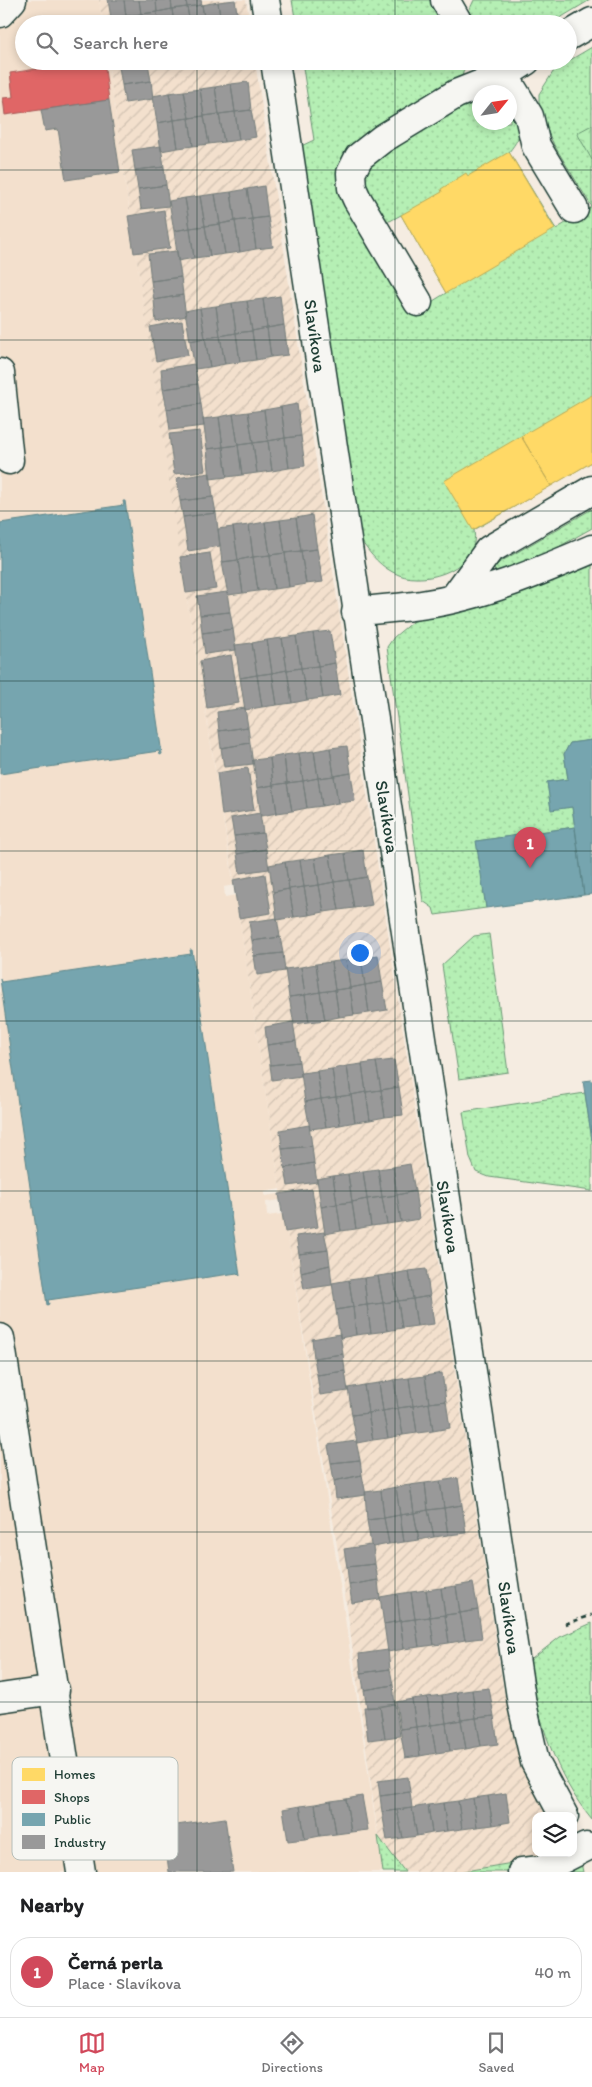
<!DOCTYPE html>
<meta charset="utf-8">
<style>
body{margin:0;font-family:Itim,sans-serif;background:#f2f2f2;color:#202124}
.controls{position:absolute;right:15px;bottom:15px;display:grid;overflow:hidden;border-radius:10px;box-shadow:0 2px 8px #0003}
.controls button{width:45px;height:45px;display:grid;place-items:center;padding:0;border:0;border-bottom:1px solid #e0e0e0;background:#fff;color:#202124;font:25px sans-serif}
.compass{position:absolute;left:472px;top:85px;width:45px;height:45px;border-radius:50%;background:#fff;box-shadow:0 2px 8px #0003;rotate:60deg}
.you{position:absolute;left:359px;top:952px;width:18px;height:18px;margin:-12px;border:4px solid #fff;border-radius:50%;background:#1a73e8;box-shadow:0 0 0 8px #1a73e833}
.badge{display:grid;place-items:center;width:32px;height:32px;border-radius:50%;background:#d1495b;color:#fff;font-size:16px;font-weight:700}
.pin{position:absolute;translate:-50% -41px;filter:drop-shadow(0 1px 2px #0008)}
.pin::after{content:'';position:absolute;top:26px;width:18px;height:15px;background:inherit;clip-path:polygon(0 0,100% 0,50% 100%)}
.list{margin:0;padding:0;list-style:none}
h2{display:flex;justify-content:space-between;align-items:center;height:65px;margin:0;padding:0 20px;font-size:21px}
h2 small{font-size:16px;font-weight:400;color:#757577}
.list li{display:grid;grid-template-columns:32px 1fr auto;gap:15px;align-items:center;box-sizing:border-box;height:70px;margin:0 10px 10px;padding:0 10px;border:1px solid #e0e0e0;border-radius:20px}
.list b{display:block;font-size:19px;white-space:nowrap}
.list p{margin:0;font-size:16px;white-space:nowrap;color:#757577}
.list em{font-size:16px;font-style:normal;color:#757577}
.icon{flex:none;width:28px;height:28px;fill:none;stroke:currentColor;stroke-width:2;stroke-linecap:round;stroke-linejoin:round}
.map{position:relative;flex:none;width:592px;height:1872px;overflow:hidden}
.search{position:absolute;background:#fff;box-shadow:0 2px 8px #0003;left:15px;right:15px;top:15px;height:55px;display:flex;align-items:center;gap:12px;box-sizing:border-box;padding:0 18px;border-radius:28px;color:#757577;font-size:19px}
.sheet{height:145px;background:#fff}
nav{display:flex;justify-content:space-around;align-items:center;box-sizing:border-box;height:70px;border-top:1px solid #e0e0e0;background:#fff;font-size:14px;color:#757577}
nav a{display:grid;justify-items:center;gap:2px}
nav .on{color:#d1495b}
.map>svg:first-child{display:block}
</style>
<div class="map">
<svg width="592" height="1872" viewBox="0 0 592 1872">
<defs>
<pattern id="industrial-furrows" width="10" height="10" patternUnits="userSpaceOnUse" patternTransform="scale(1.25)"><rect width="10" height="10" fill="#f3e0cd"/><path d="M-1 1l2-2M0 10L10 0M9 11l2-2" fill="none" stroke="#d0c1b1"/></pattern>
<pattern id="grass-dots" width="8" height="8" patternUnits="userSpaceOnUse" patternTransform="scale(1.25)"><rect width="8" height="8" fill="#b5efb4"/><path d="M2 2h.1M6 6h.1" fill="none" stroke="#9bce9b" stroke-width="1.8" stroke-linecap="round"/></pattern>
<pattern id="park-crowns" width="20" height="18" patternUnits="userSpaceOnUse" patternTransform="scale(1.25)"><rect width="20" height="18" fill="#b5efb4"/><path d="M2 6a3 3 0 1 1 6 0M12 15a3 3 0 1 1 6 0" fill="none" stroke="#9bce9b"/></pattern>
</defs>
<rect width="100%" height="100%" fill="#f5ece1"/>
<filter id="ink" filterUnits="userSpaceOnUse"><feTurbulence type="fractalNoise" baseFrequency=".02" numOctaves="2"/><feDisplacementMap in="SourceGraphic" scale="10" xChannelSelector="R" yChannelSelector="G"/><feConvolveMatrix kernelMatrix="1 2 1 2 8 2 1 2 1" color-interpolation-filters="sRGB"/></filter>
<g filter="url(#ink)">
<path fill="#f3e0cd" d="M0 0H99L103 24H24V61H108L130 216H128L136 253 186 593 233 880 234 885 224 887 225 897 236 895 280 1189 264 1192 265 1196 279 1194 280 1200 266 1202 267 1216 282 1214 285 1231H287L383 1872H233L225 1818 163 1827 169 1872H0Z"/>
<path fill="url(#industrial-furrows)" d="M99 0H246L250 24H103Z
M108 61H255L503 1687 515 1741 540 1798 552 1816H536V1853H572L459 1872H405L378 1836 347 1608 287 1232H285L282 1214 280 1189 236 895 180 557 136 254 128 216 130 215Z"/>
<path fill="url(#grass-dots)" stroke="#6a9674" d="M292 0H434L448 24H296Z
M474 0H590L550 24H469L468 13Z
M592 47V462L474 530C481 567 428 586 399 575 381 568 370 554 360 539L299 147 314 140 302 61H467L461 79 348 157 412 314 446 293 401 215 390 221 380 218 364 191V171L385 148 479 95 480 122H510V107C525 125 523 134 509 152L556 229 592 207 554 145 539 113V94L555 69Z
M592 509V528L527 565 498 574 495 572 494 568 500 562Z
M592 562V740L570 743 564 754 568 779 547 782 551 809 572 807 575 827 477 841 486 908 435 915 433 908 423 901 387 647 394 637 412 622Z
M489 934 508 1072 459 1079 442 965 474 936Z
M585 1093 592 1140V1191L489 1177 476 1172 470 1158 463 1112Z
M592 1623V1820C555 1775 538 1719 528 1662L560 1637Z
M378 1836 405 1872H383Z
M572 1853 581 1863 583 1872H459Z"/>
<path fill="url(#park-crowns)" stroke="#6a9674" d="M592 125V160L577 133Z"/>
<path fill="#ffd966" stroke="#bcaa57" d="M509 152 555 229 446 293 401 215 442 192 441 189 466 173 468 176Z
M592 395V462L551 486 521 436Z
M521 436 551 486 473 530 444 481Z"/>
<path fill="#e06666" stroke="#a65a57" d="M91 61H104L109 100 5 115 3 98 13 97 10 73Z"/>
<path fill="#76a5af" stroke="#5c868a" d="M123 501H125L162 754 160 755 159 751 0 774V523L124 505Z
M592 740V894L584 895 572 807 551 810 547 782 568 779 564 754 570 743Z
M575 827 584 895 486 908 476 841Z
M190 950H192L240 1276 237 1273 48 1300 49 1304 47 1305 0 979 1 982 191 954Z
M592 1080V1140L583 1081Z"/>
<path fill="#999" stroke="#747d7b" d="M108 0H124L126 16 111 18Z
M124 0H139L141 14 126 16Z
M139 0H156L157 12 141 14Z
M156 0H171L172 9 157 12Z
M171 0H186L187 7 172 9Z
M186 0H201L202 5 187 7Z
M235 0 239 24H221L218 2Z
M218 2 221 24H205L202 5Z
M202 5 205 24H190L187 7Z
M187 7 190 24H174L172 9Z
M172 9 174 24H159L157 12Z
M157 12 159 24H143L141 14Z
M141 14 143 24H111V18Z
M119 61H148V63L119 67Z
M148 63 151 81 122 85 119 67Z
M151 81 153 99 125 103 122 85Z
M248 82 251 110 235 112 231 84Z
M231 84 235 112 219 114 215 87Z
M215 87 219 114 204 116 200 89Z
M200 89 204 116 189 118 184 91Z
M184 91 189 118 174 120 169 93Z
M169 93 174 120 157 123 153 96Z
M109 100 120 172 66 180 58 129 45 131 41 110Z
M251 110 256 137 239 140 235 112Z
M235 112 239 140 224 142 219 114Z
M219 114 224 142 209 144 204 116Z
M204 116 209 144 193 146 189 118Z
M189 118 193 146 178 148 174 120Z
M174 120 178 148 161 151 157 123Z
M161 146 164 167 135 170 132 150Z
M164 167 166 185 138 189 135 170Z
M166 185 169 206 141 209 138 189Z
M264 186 268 217 252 219 247 189Z
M247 189 252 219 235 221 231 192Z
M231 192 235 221 220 224 215 194Z
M215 194 220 224 205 226 200 196Z
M200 196 205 226 190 228 185 198Z
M185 198 190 228 174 231 169 201Z
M164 210 170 248 134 253 128 216Z
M268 217 273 247 256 249 252 219Z
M252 219 256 249 240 252 235 221Z
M235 221 240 252 225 254 220 224Z
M220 224 225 254 210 256 205 226Z
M205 226 210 256 194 258 190 228Z
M190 228 194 258 178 261 174 231Z
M177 251 181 277 151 281 148 254Z
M181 277 183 295 154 300 151 281Z
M183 295 186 316 156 322 154 300Z
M280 296 284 325 267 328 263 299Z
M263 299 267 328 252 331 247 301Z
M247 301 252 331 236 333 232 303Z
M232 303 236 333 220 336 216 306Z
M216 306 220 336 205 338 200 308Z
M200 308 205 338 190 341 185 311Z
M182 321 188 355 156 361 150 327Z
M284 325 288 355 271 357 267 328Z
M267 328 271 357 256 360 252 331Z
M252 331 256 360 240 362 236 333Z
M236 333 240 362 225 364 220 336Z
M220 336 225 364 210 367 205 338Z
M205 338 210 367 195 369 190 341Z
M194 364 198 384 163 389 161 369Z
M198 384 201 404 167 409 163 389Z
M201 404 204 426 170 430 167 409Z
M297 404 301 436 285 438 281 407Z
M281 407 285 438 268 441 264 410Z
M264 410 268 441 253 443 248 412Z
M248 412 253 443 238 445 233 414Z
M233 414 238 445 223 447 219 417Z
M219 417 223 447 207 449 203 419Z
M200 431 205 471 174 474 169 434Z
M301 436 305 466 289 468 285 438Z
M285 438 289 468 272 471 268 441Z
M268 441 272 471 257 473 253 443Z
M253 443 257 473 242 475 238 445Z
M238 445 242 475 227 477 223 447Z
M223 447 227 477 210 479 207 449Z
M210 473 213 497 180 501 177 478Z
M213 497 216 513 183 517 180 501Z
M216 513 220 546 188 551 183 517Z
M312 515 317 549 301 551 296 518Z
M296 518 301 551 285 553 280 520Z
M280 520 285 553 270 555 265 522Z
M265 522 270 555 253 557 249 525Z
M249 525 253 557 238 560 233 527Z
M233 527 238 560 222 562 218 529Z
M317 549 323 582 306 584 301 551Z
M301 551 306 584 289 587 285 553Z
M210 553 216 589 186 593 180 557Z
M285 553 289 587 274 589 270 555Z
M270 555 274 589 258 591 253 557Z
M253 557 258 591 243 593 238 560Z
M238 560 243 593 228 595 222 562Z
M227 592 230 612 200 615 197 596Z
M230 612 233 629 202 633 200 615Z
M233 629 236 650 205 654 202 633Z
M330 631 335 663 318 666 313 633Z
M313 633 318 666 301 668 296 636Z
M296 636 301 668 287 670 282 638Z
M282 638 287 670 272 673 267 640Z
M267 640 272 673 257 675 252 643Z
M252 643 257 675 240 678 235 645Z
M231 655 239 703 207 708 200 661Z
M335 663 340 695 323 698 318 666Z
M318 666 323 698 307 700 301 668Z
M301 668 307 700 292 703 287 670Z
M287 670 292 703 277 705 272 673Z
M272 673 277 705 262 707 257 675Z
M257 675 262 707 245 710 240 678Z
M245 708 248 727 219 731 217 712Z
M248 727 250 743 221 748 219 731Z
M250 743 253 764 224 767 221 748Z
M347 746 351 773 334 776 330 748Z
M330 748 334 776 318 778 314 751Z
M314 751 318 778 303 781 299 753Z
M299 753 303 781 287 783 284 755Z
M284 755 287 783 273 785 270 758Z
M270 758 273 785 257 788 253 760Z
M248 768 254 810 222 815 217 773Z
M351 773 355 801 338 803 334 776Z
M334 776 338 803 322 806 318 778Z
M318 778 322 806 307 808 303 781Z
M303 781 307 808 292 811 287 783Z
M287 783 292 811 277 813 273 785Z
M273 785 277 813 261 816 257 788Z
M260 813 263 833 234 836 231 818Z
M263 833 266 849 237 854 234 836Z
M266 849 269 869 240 873 237 854Z
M363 850 367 877 349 880 345 853Z
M345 853 349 880 334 882 330 855Z
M330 855 334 882 319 885 315 858Z
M315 858 319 885 304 887 300 860Z
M300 860 304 887 289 889 285 862Z
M285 862 289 889 273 892 269 865Z
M265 874 271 913 239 918 233 880Z
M367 877 372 905 354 908 349 880Z
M349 880 354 908 339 910 334 882Z
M334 882 339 910 324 912 319 885Z
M319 885 324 912 309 915 304 887Z
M304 887 309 915 294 917 289 889Z
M289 889 294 917 277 920 273 892Z
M277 918 280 937 252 941 249 922Z
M280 937 283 953 254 956 252 941Z
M283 953 285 971 257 975 254 956Z
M378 955 382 982 365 985 361 958Z
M361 958 365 985 350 988 346 960Z
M346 960 350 988 335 990 331 962Z
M331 962 335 990 320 992 316 964Z
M316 964 320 992 305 995 301 967Z
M301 967 305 995 289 997 285 969Z
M382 982 387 1010 369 1013 365 985Z
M365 985 369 1013 354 1015 350 988Z
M350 988 354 1015 339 1017 335 990Z
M335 990 339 1017 325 1020 320 992Z
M320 992 325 1020 309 1022 305 995Z
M305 995 309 1022 294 1024 289 997Z
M293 1022 296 1041 267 1045 265 1027Z
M296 1041 299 1062 270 1065 267 1045Z
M394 1060 399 1087 381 1090 376 1062Z
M299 1062 301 1076 272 1080 270 1065Z
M376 1062 381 1090 366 1092 362 1064Z
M362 1064 366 1092 351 1095 347 1066Z
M347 1066 351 1095 336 1097 332 1069Z
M332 1069 336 1097 321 1099 317 1071Z
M317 1071 321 1099 305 1102 301 1073Z
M399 1087 403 1115 385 1117 381 1090Z
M381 1090 385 1117 370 1120 366 1092Z
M366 1092 370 1120 355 1122 351 1095Z
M351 1095 355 1122 340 1125 336 1097Z
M336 1097 340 1125 326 1127 321 1099Z
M321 1099 326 1127 310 1129 305 1102Z
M309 1125 312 1146 282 1149 280 1130Z
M312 1146 314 1163 285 1168 282 1149Z
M314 1163 317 1182 288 1186 285 1168Z
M410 1164 415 1191 397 1195 393 1167Z
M393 1167 397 1195 382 1197 378 1169Z
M378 1169 382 1197 367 1199 363 1171Z
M363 1171 367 1199 352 1202 348 1174Z
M348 1174 352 1202 337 1204 333 1176Z
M333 1176 337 1204 321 1207 317 1179Z
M312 1189 318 1227 285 1232 279 1194Z
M415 1191 419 1219 401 1222 397 1195Z
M397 1195 401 1222 387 1224 382 1197Z
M382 1197 387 1224 371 1226 367 1199Z
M367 1199 371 1226 356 1229 352 1202Z
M352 1202 356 1229 341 1231 337 1204Z
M337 1204 341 1231 325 1234 321 1207Z
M324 1232 328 1250 299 1254 296 1236Z
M328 1250 330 1265 301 1272 299 1254Z
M330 1265 332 1285 304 1289 301 1272Z
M426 1269 430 1296 413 1299 409 1271Z
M409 1271 413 1299 398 1301 393 1274Z
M393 1274 398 1301 383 1303 378 1276Z
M378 1276 383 1303 367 1305 364 1278Z
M364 1278 367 1305 353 1307 349 1280Z
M349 1280 353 1307 336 1310 332 1283Z
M430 1296 434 1324 417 1326 413 1299Z
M413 1299 417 1326 402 1328 398 1301Z
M398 1301 402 1328 387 1331 383 1303Z
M383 1303 387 1331 371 1333 367 1305Z
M367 1305 371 1333 356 1335 353 1307Z
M353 1307 356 1335 340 1338 336 1310Z
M340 1334 343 1354 314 1358 312 1339Z
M343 1354 345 1371 317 1375 314 1358Z
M345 1371 348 1391 320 1395 317 1375Z
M442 1373 446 1401 429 1403 425 1376Z
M425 1376 429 1403 413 1406 409 1378Z
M409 1378 413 1406 398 1408 394 1380Z
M394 1380 398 1408 383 1411 379 1383Z
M379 1383 383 1411 368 1413 364 1385Z
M364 1385 368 1413 352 1415 348 1388Z
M446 1401 450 1428 433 1431 429 1403Z
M429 1403 433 1431 417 1433 413 1406Z
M413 1406 417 1433 403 1435 398 1408Z
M398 1408 403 1435 388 1438 383 1411Z
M383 1411 388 1438 373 1440 368 1413Z
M368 1413 373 1440 357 1443 352 1415Z
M356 1441 360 1460 331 1463 328 1445Z
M360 1460 362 1475 334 1481 331 1463Z
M362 1475 366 1495 336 1499 334 1481Z
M458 1478 462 1505 444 1508 440 1481Z
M440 1481 444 1508 428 1510 425 1483Z
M425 1483 428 1510 414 1513 410 1485Z
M410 1485 414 1513 400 1515 396 1487Z
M396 1487 400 1515 384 1518 381 1490Z
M381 1490 384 1518 367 1520 365 1492Z
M462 1505 466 1533 448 1535 444 1508Z
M444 1508 448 1535 434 1537 428 1510Z
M428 1510 434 1537 419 1540 414 1513Z
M414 1513 419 1540 404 1542 400 1515Z
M400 1515 404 1542 389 1544 384 1518Z
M384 1518 389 1544 373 1547 371 1545 367 1520Z
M371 1545 373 1547 375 1564 347 1567 344 1549Z
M375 1564 378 1580 349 1585 347 1567Z
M378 1580 380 1599 352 1603 349 1585Z
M473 1583 478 1610 460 1613 456 1586Z
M456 1586 460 1613 445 1615 441 1588Z
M441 1588 445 1615 430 1617 426 1590Z
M426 1590 430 1617 415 1619 411 1592Z
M411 1592 415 1619 400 1621 397 1594Z
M397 1594 400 1621 384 1624 380 1597Z
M478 1610 482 1638 465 1640 460 1613Z
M460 1613 465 1640 449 1643 445 1615Z
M445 1615 449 1643 434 1645 430 1617Z
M430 1617 434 1645 419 1647 415 1619Z
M415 1619 419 1647 404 1649 400 1621Z
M400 1621 404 1649 388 1652 384 1624Z
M388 1650 390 1669 361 1673 359 1654Z
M390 1669 393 1685 364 1690 361 1673Z
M393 1685 395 1704 367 1708 364 1690Z
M489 1688 494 1716 476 1718 472 1690Z
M472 1690 476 1718 461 1720 457 1692Z
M457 1692 461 1720 446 1723 442 1695Z
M442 1695 446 1723 431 1725 427 1697Z
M427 1697 431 1725 416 1727 412 1699Z
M412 1699 416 1727 400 1729 396 1702Z
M395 1704 400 1736 385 1738 380 1707Z
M364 1707H380L385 1738 368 1740Z
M494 1716 498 1744 481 1746 476 1718Z
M476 1718 481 1746 466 1749 461 1720Z
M461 1720 466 1749 450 1751 446 1723Z
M446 1723 450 1751 436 1753 431 1725Z
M431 1725 436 1753 420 1756 416 1727Z
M416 1727 420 1756 405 1758 400 1729Z
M408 1777 410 1792 380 1796 378 1781Z
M410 1792 412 1808 382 1812 380 1796Z
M506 1793 510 1822 493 1825 488 1796Z
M362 1796 368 1830 351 1832 346 1799Z
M488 1796 493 1825 477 1827 473 1798Z
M473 1798 477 1827 462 1829 458 1801Z
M346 1799 351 1832 336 1834 331 1801Z
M331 1801 336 1834 320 1836 315 1804Z
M458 1801 462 1829 447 1831 443 1803Z
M443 1803 447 1831 432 1833 428 1805Z
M315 1804 320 1836 305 1839 300 1806Z
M428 1805 432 1833 417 1836 412 1808Z
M300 1806 305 1839 288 1841 283 1809Z
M412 1808 417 1836 403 1838 397 1810Z
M397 1810 403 1838 387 1840 382 1812Z
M225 1818 233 1872H169L163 1827Z"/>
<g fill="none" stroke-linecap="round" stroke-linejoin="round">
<g stroke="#1f3d34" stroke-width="31">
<path id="minor" d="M265 0 269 24
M445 0 459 24
M0 13 12 0
M568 36 592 22
M275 61 522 1704 535 1762 564 1816
M526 61 504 75 529 116 536 146 574 209
M418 302 357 199 352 188 351 173 359 157 382 139 456 94 504 75
M0 373 9 460
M454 598 489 550 592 490
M356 612C377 609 399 608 421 605 480 597 538 572 592 549
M0 1338 81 1872
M0 1698 55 1690
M522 1872 541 1870 586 1847"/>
</g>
<path stroke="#1f3d34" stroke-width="3" stroke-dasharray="5 4" stroke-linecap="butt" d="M565 1624 592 1615"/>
<use href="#minor" stroke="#f6f6f2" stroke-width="28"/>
</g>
</g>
<path fill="none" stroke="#1f3d34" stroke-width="1" stroke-opacity="0.55" d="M197 0V24M395 0V24M197 61V1872M395 61V1872M0 170H592M0 340H592M0 511H592M0 681H592M0 851H592M0 1021H592M0 1191H592M0 1361H592M0 1532H592M0 1702H592"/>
<g text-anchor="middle" stroke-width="5" stroke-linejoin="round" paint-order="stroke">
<g font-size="18" fill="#1f3d34" stroke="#f6f6f2">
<text transform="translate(315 336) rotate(82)" y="6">Slavíkova</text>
<text transform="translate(387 817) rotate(81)" y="6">Slavíkova</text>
<text transform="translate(448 1217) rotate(81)" y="6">Slavíkova</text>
<text transform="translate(509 1618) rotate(82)" y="6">Slavíkova</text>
</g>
</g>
<rect x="12" y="1757" width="166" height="103" rx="8" fill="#f6f6f2" stroke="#b6beb9" stroke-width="1"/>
<rect x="22" y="1768" width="23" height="13" fill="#ffd966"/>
<rect x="22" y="1790" width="23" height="14" fill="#e06666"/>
<rect x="22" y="1813" width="23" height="13" fill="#76a5af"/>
<rect x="22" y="1835" width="23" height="14" fill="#999"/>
<g font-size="14" fill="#1f3d34">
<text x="54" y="1779">Homes</text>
<text x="54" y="1802">Shops</text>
<text x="54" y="1824">Public</text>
<text x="54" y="1847">Industry</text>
</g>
</svg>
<div class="controls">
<button><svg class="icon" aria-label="layers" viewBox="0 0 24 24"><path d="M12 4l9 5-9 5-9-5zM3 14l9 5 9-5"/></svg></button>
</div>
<svg class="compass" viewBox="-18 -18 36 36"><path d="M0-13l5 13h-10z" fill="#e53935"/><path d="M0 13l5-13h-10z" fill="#757577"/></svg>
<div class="you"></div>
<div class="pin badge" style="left:530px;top:868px">1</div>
<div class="search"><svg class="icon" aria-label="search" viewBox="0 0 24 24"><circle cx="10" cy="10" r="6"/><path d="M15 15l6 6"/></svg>Search here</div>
</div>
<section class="sheet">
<h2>Nearby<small></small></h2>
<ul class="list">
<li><span class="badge">1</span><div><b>Černá perla</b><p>Place · Slavíkova</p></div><em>40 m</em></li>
</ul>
</section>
<nav>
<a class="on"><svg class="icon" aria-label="map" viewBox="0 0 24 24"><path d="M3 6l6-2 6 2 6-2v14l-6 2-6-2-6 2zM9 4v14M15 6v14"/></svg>Map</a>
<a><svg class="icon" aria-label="directions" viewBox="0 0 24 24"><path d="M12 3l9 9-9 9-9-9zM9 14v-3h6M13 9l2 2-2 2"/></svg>Directions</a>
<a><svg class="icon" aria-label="saved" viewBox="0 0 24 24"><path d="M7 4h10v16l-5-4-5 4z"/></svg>Saved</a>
</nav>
